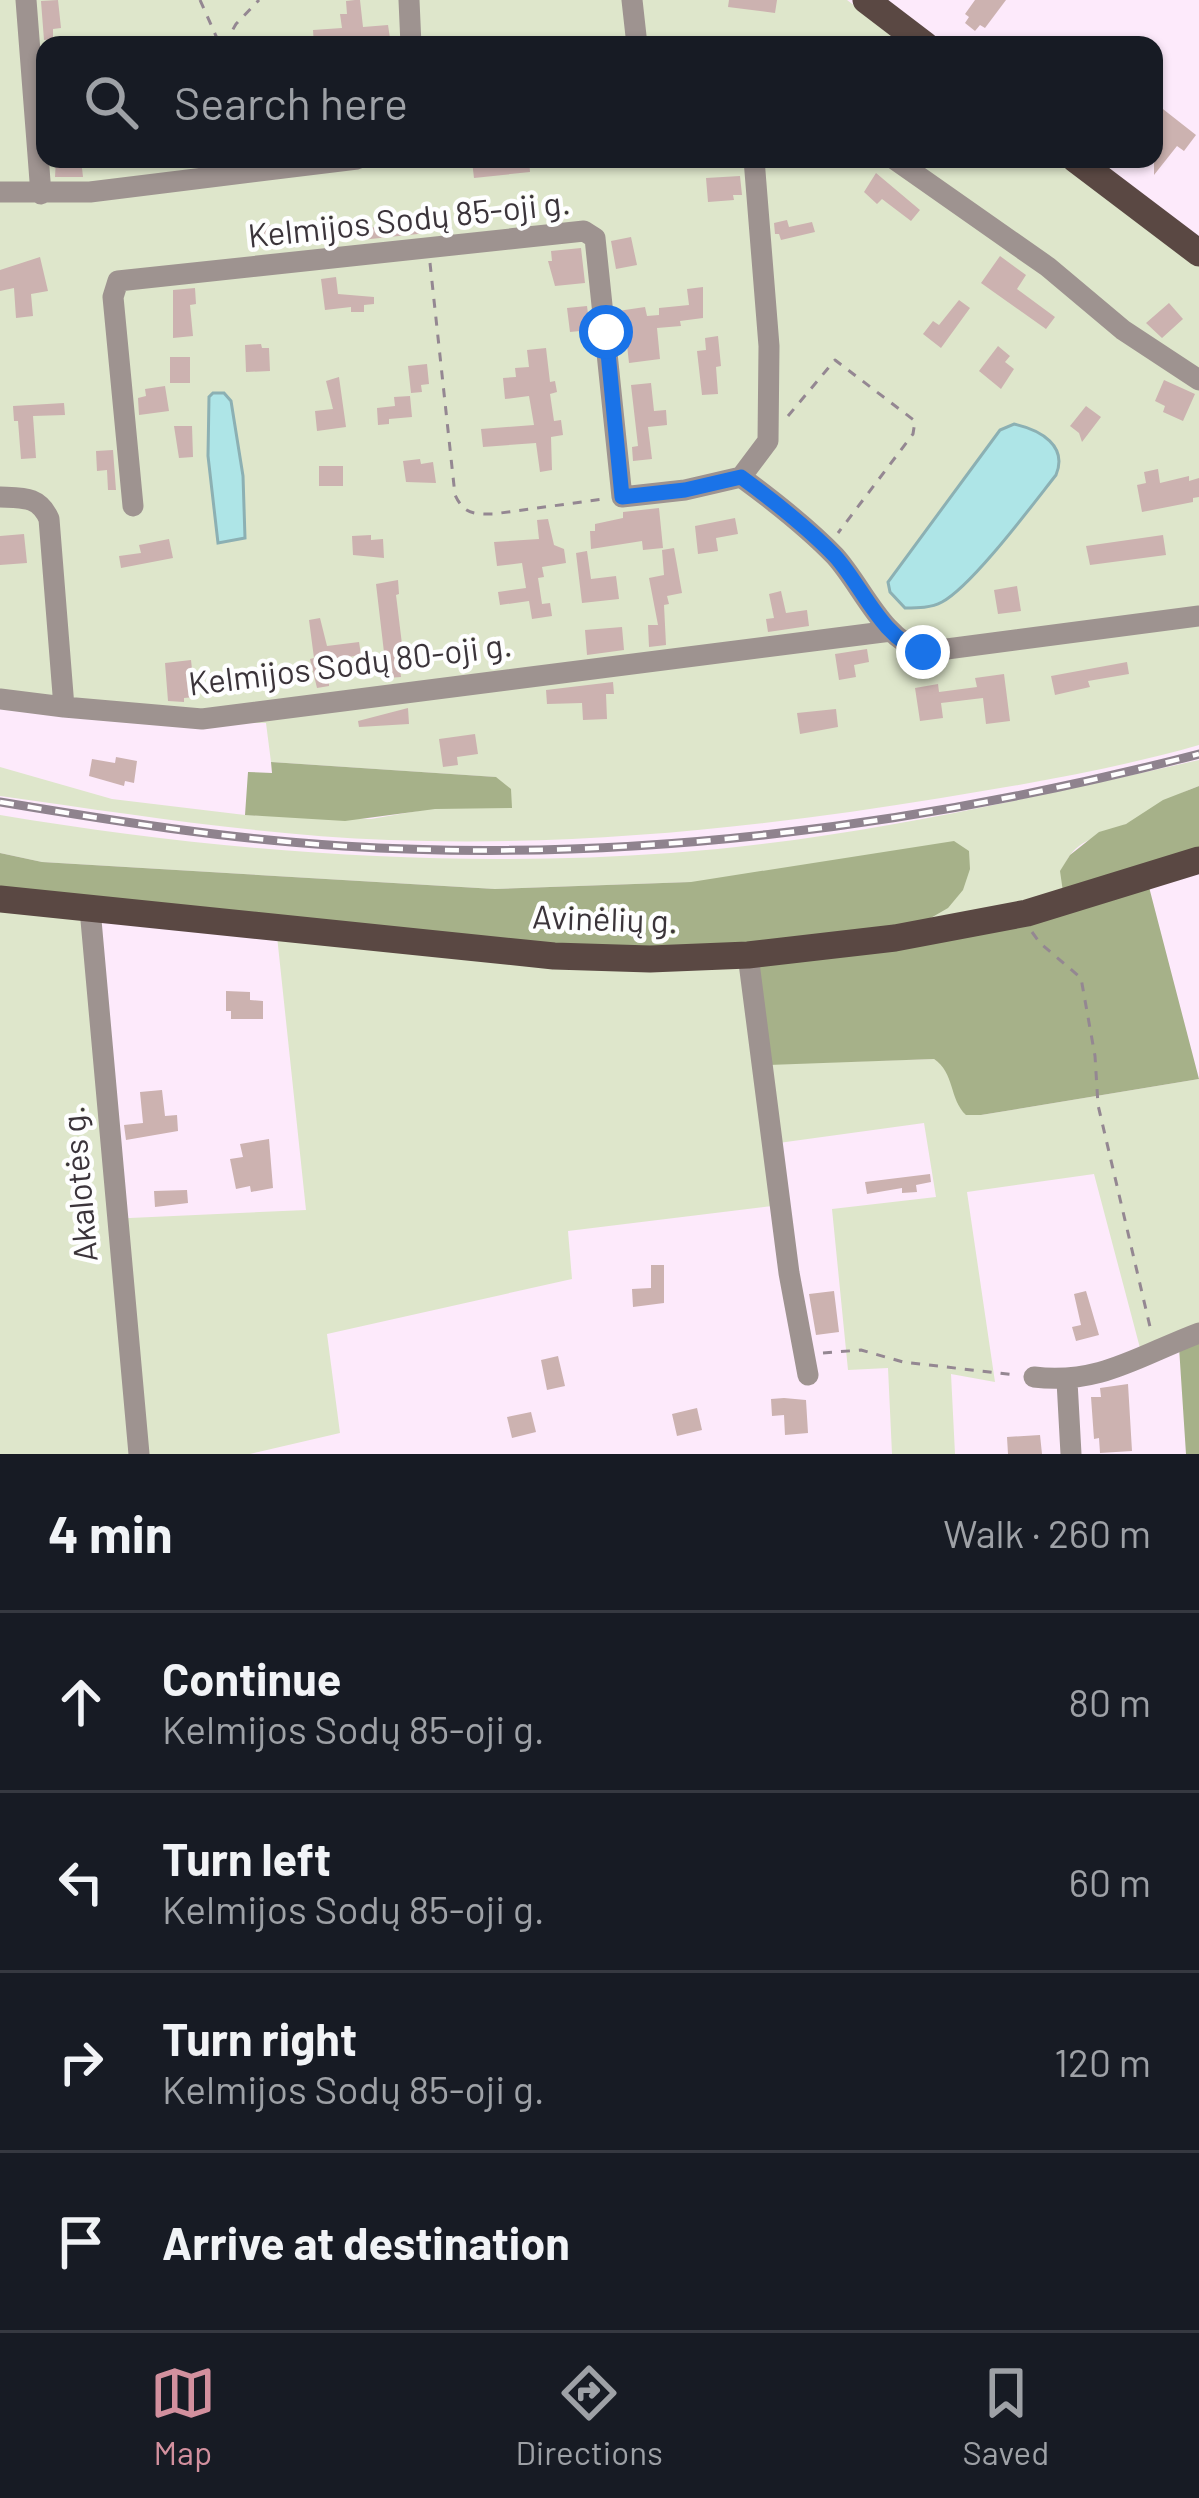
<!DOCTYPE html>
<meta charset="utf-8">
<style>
body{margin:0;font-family:Barlow,sans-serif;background:#242831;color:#f1f3f6}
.stop{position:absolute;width:36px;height:36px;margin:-27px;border:9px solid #1a73e8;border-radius:50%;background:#fff}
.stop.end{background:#1a73e8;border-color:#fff;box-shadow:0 3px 12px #0008}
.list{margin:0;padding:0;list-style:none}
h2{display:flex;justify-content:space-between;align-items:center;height:156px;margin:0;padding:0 48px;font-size:51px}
h2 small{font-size:39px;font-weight:400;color:#9ea1a6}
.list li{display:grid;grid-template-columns:78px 1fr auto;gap:36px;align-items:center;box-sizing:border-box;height:180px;padding:0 48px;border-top:3px solid #363941}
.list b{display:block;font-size:45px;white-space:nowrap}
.list p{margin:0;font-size:39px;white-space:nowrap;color:#9ea1a6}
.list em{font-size:39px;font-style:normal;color:#9ea1a6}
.icon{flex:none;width:66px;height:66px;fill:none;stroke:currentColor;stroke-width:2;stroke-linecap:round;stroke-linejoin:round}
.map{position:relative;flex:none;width:1199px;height:1454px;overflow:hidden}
.search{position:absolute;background:#171b24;box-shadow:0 3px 9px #0004;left:36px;right:36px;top:36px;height:132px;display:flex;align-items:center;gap:30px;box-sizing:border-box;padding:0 42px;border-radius:24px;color:#9ea1a6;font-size:45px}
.sheet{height:876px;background:#171b24}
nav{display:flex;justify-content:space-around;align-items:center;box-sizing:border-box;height:168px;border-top:3px solid #363941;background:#171b24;font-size:33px;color:#9ea1a6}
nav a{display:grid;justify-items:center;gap:6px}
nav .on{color:#d2909e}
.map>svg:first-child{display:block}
</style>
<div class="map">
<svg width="1199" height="1454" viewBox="0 0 1199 1454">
<rect width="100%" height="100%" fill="#fdeafb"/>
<path fill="#dee6cb" d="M0 0H847L907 45H45V159H1059L1199 265V745C1115 769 1027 784 941 798 758 828 574 847 389 840 258 835 129 814 0 796V767L112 799 245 815 371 819 435 808H511L495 777 271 762 266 723H187L0 705Z
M1199 760V786C1175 794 1160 806 1138 818 1102 839 1057 837 1063 892L922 923 691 882 495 889 42 862 0 853V815C222 852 446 869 671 853 849 840 1025 799 1199 760Z
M0 907 84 917 108 1219 306 1210 277 936 755 963 768 1064 934 1059 945 1066 953 1086 981 1115 1199 1079V1327L1140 1348 1094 1174 967 1192 995 1382 951 1374 955 1454H892L888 1368 848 1370 832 1209 936 1197 924 1123 764 1145 772 1206 568 1231 572 1279 327 1334 340 1433 250 1454H0Z"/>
<path fill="#a6b189" d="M271 762 496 777 511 789 512 808 435 809 345 821 245 815 248 772 272 773Z
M1199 786V848L1063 892 1060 871 1070 855 1099 832 1126 824 1163 800Z
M954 841 969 851 970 869 963 890 948 908 922 923 797 941 660 948 545 947 0 890V853L42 862 495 889 691 882Z
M1149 887 1199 1079 981 1115H966C949 1099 955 1073 934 1059L768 1065 755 963Z
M1199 1339V1454H1186L1179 1347Z"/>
<path fill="#aee5e7" stroke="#8cb0b3" stroke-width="3" d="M213 393H224L231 401 243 476 245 538 218 543 208 456 209 397Z
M1014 424C1041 430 1068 446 1056 475 1033 504 972 586 942 602 931 608 918 608 905 608L890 592 888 582 1000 430Z"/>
<path fill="#ccb2b0" d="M58 0 61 28 53 29V39L44 40 41 1Z
M355 0H360L363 27 388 25 391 45H366L365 41 314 45 313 30 342 28 340 14H347L346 1Z
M729 0H777L775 13 728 7Z
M975 0H1006L985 28 980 25 975 31 965 23 969 17 965 14Z
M1154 102 1196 135 1184 151 1177 146 1154 175Z
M56 159H81L83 177H55Z
M529 159 530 172 474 178 472 161Z
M876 173 920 210 911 221 882 199 877 204 864 192Z
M740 176 742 195H733L734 200 708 202 706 178Z
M425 213 427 233 361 240 360 229 392 225 391 217Z
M787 220 789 227 812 222 815 232 781 240 779 234H775L774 223Z
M281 224V228L295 226 296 240 249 248 247 227Z
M631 237 637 265 616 269 611 241Z
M581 248 585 283 555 286 548 261H552L551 251Z
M1000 256 1026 275 1017 289 1055 317 1046 329 981 283Z
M40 257 48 291 31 294 33 316 16 318 14 288 0 291V270Z
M336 277 338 294 374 297V304L364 305V312H351V307L325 310 321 279Z
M703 287V318L680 321 681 326 657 328 660 359 629 363 625 327 620 328 618 311 645 307 647 316 659 315V308L689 305 687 289Z
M195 288 196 304 190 305 193 336 173 338V290Z
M959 300 970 308 941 348 923 334 933 321 939 325Z
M1169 303 1183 319 1162 338 1146 323Z
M587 306 590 330 570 332 567 308Z
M718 336 721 366 716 367 718 394 702 395 697 351 706 350 705 338Z
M261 344 262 348H269L270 371 246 372 245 345Z
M998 346 1010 356 1005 362 1014 369 1001 389 979 371Z
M546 348 550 382 555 381 557 392 550 394 554 421 561 420 563 435 551 437 552 470 540 472 536 443 483 447 481 429 534 425 529 396 505 399 503 378 516 377 515 368 529 367 527 350Z
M170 357H190V383H170Z
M427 364 429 384 421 385 422 392 411 393 408 366Z
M339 377 346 427 317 431 315 411 333 409 326 381Z
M1164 380 1195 394 1183 421 1163 412 1165 406 1155 401Z
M651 383 654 411 666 410 667 425 648 427 652 459 633 461 632 447 638 446 631 385Z
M165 386 169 411 139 415 138 398 146 396 145 389Z
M410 396 412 417 389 419V424L378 425 377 408 395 406 394 397Z
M64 403 65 415 33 416 36 458 21 459 18 421H14L13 406Z
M1086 406 1101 417 1082 442 1079 433 1070 426Z
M174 426H192L193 457 179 458Z
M113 450 116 490H108L107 470 97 471 96 451Z
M420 459 421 464 433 462 436 483 406 482 403 461Z
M319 466H343V486H319Z
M1158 469 1160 483 1189 476V481L1199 478V497L1193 498V502L1142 512 1137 485 1146 483 1144 472Z
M659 508 663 548 643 550 642 541 591 549 590 531H595V524L623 518V512Z
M735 518 738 534 716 538 718 551 698 554 695 526Z
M548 519 554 545 564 549 566 563 542 567 544 577 538 578 542 604 550 603 552 616 532 619 529 601 500 605 498 592 526 588 522 563 497 566 494 542 539 539 537 520Z
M24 534 27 563 0 565V536Z
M371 535V540L383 539 384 558 353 555 352 536Z
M1163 535 1166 555 1090 565 1086 546Z
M169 539 173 558 121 568 119 556 141 553 139 545Z
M674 548 682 593 667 596 669 604 664 605 666 645 649 647 648 625H658L649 578 664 575 662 550Z
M587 551 591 579 616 576 619 599 582 603 576 553Z
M398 580 399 594 396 595 405 669H400L401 677 387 678 376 584Z
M1017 586 1021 611 998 614 994 590Z
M781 591 786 613 807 610 809 626 768 632 766 619 774 618 769 594Z
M320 618 327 646 359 642 361 655 329 660V686L317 688 310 659 314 658 309 620Z
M622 627 624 650 587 655 585 630Z
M867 649 869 662 854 665 856 677 839 680 835 654Z
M191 660 195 697 184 698V702L168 701 165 663Z
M1127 662 1129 674 1088 681 1090 687 1055 695 1051 676Z
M1004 674 1010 721 986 724 983 698 941 703 943 718 920 721 915 688 938 684 939 692 977 687 975 678Z
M613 682 614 694H606L607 719 583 720 582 703 547 704 546 690Z
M408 708 409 724 359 727 358 721Z
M836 709 838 727 800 734 797 713Z
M475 734 478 754 457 757 458 765 443 767 439 739Z
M116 757 137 761 134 783 125 781 124 786 89 776 92 759 115 763Z
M226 991 250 992V1000L263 1001V1019H231V1011H226Z
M162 1090 165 1116 177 1115 178 1131 126 1140 124 1125 143 1123 140 1092Z
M269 1139 273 1188 251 1192 250 1186 236 1189 230 1159 243 1157 240 1144Z
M930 1174 931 1182 916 1185 917 1192 902 1193V1188L867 1194 865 1182Z
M187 1190 188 1203 155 1207 154 1191Z
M651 1265H664V1303L633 1307 632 1289 651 1288Z
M834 1291 839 1332 816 1335 809 1294Z
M1086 1291 1099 1335 1076 1341 1072 1327 1081 1325 1074 1294Z
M558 1356 565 1386 547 1390 541 1360Z
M1128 1384 1132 1451 1100 1453 1099 1438 1094 1439 1091 1397H1101L1100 1388Z
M784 1398 806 1400 808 1433 785 1435 784 1415 772 1416 771 1399Z
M697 1408 702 1430 677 1436 672 1414Z
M531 1412 536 1432 512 1438 507 1417Z
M1040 1435 1042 1454H1008L1007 1437Z"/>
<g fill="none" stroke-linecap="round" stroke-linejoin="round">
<path stroke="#948792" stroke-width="3" stroke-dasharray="9 9" stroke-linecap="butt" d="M200 0 220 45
M224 45 236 24 259 0
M430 263 455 495C464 514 473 514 493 514L604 499
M788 416 835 360 915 421 913 434 838 533
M1032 932 1040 943 1081 978 1095 1056 1098 1105 1151 1331
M823 1353 861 1350 903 1362 1015 1375"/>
<path stroke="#9e9390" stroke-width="21" d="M26 0 41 194
M409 0 411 45
M632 0 637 45
M894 159 1048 267 1123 330 1199 380
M0 192H90L357 159
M741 477 768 441 769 346 754 159
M0 497C23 498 39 496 49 519L64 707 202 719 891 631
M133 506 113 297 118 281 584 231 595 238 622 497 685 490 741 477C775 502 806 526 835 556 863 587 881 638 924 652L1199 616
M0 699 64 707
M90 909 139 1454
M748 955 789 1273 808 1375
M1034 1377C1100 1385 1140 1355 1199 1333
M1067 1381 1071 1454"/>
<path stroke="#5a4843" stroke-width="27" d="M866 0 925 45
M1075 159 1199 253
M0 899 554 956 650 959 748 955 895 938 1027 913 1199 860"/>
<g stroke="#8f838e" stroke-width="9">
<path id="rail" d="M0 802C114 821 228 839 343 846 629 864 922 826 1199 754"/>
</g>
<use href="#rail" stroke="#fefefe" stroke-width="4.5" stroke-dasharray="14" stroke-linecap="butt"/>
</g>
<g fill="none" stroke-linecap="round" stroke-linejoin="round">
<path stroke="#1a73e8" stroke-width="15" d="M606 332 622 497 685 490 741 477C775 502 806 526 835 556 863 587 881 638 923 652"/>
</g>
<g text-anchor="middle" stroke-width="9" stroke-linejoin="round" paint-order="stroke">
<g font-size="33" fill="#3b343a" stroke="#fefefe">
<text transform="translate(409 219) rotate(-6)" y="12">Kelmijos Sodų 85-oji g.</text>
<text transform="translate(350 664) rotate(-7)" y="12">Kelmijos Sodų 80-oji g.</text>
<text transform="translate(605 919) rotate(2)" y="12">Avinėlių g.</text>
<text transform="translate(79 1184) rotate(-95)" y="12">Akalotės g.</text>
</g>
</g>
</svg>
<div class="stop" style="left:606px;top:332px"></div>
<div class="stop end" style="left:923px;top:652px"></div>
<div class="search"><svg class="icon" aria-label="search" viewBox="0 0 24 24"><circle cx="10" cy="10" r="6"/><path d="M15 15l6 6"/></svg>Search here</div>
</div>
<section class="sheet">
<h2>4 min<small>Walk · 260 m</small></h2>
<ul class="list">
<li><svg class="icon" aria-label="ahead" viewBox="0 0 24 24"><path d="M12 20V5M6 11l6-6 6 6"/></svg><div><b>Continue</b><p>Kelmijos Sodų 85-oji g.</p></div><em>80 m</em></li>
<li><svg class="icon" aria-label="left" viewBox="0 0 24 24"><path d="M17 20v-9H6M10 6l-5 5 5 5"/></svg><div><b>Turn left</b><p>Kelmijos Sodų 85-oji g.</p></div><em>60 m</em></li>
<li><svg class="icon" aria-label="right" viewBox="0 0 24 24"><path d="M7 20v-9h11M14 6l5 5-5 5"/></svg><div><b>Turn right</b><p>Kelmijos Sodų 85-oji g.</p></div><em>120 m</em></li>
<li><svg class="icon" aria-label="arrive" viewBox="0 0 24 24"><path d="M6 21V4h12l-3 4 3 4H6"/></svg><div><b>Arrive at destination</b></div></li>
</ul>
</section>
<nav>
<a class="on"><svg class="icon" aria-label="map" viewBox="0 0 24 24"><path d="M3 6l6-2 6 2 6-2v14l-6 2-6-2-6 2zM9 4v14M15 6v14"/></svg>Map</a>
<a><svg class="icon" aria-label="directions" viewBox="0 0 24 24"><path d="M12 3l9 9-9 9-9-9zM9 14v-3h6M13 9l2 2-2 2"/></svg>Directions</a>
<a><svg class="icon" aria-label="saved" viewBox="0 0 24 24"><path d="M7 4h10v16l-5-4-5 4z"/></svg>Saved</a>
</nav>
